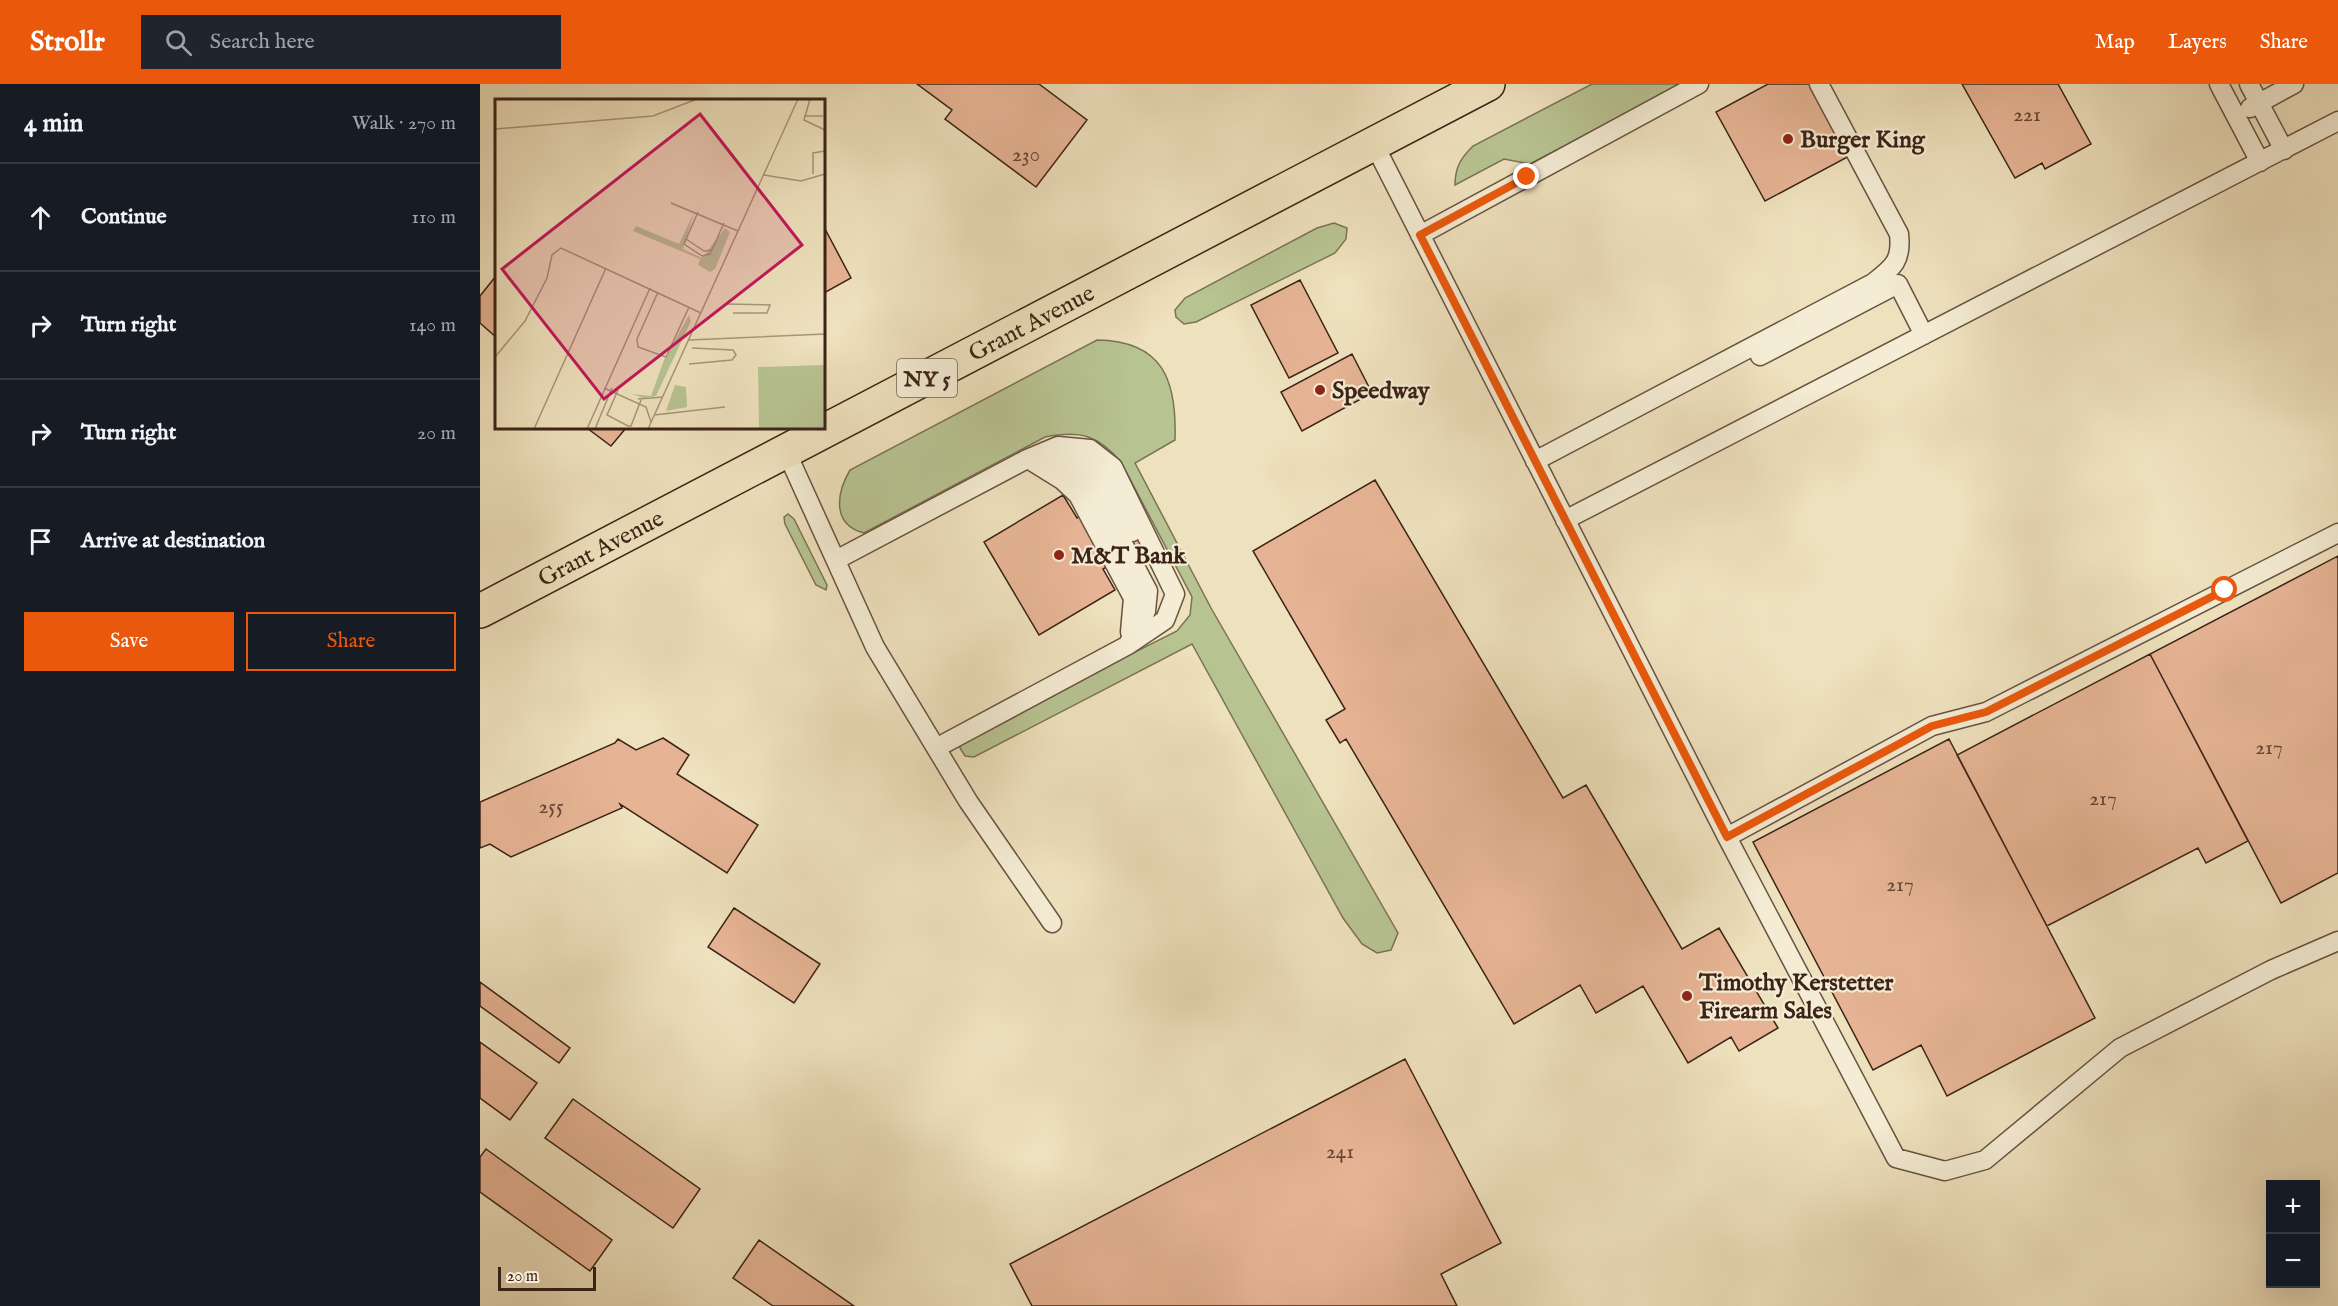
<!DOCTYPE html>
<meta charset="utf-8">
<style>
body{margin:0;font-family:"IM FELL English",serif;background:#20242c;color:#f1f3f6}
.controls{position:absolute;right:18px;bottom:18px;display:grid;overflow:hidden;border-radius:0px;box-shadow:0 6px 24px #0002}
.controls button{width:54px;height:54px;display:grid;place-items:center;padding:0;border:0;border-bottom:2px solid #363941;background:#171b24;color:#f1f3f6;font:30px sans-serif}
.scale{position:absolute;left:18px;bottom:15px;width:98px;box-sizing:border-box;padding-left:6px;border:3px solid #3c2317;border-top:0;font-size:16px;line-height:21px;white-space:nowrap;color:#3c2317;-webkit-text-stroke:4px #f4ecd4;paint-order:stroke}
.stop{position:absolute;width:18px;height:18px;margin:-14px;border:4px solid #ea580c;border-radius:50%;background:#fff}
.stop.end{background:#ea580c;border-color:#fff;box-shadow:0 2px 6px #0008}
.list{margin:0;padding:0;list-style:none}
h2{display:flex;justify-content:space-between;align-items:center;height:78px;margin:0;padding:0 24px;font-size:26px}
h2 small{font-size:20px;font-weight:400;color:#9ea1a6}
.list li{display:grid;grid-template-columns:39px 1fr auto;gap:18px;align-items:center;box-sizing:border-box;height:108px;padding:0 24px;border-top:2px solid #363941}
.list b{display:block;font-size:22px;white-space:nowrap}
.list em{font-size:20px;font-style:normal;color:#9ea1a6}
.actions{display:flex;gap:12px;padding:18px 24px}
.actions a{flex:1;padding:14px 0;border:2px solid #ea580c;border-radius:0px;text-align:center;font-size:21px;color:#ea580c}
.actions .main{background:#ea580c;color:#fff}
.icon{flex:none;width:33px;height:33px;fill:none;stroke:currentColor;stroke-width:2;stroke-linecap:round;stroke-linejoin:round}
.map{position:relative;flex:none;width:1858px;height:1222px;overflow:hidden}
header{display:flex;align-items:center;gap:36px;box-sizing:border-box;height:84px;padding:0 30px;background:#ea580c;color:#fff}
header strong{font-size:28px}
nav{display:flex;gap:33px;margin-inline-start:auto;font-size:21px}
.search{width:420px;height:54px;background:#20242c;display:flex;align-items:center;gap:15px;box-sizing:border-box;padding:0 21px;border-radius:0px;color:#9ea1a6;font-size:22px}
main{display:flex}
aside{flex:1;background:#171b24}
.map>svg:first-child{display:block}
</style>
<header>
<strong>Strollr</strong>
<div class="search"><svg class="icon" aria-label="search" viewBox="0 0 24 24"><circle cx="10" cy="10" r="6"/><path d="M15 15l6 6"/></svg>Search here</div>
<nav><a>Map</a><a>Layers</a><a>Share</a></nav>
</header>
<main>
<aside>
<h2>4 min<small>Walk · 270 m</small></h2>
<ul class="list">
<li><svg class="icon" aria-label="ahead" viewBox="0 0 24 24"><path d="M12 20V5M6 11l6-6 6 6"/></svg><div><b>Continue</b></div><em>110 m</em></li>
<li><svg class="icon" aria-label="right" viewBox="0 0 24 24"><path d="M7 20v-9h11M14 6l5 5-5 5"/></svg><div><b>Turn right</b></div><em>140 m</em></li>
<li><svg class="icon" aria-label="right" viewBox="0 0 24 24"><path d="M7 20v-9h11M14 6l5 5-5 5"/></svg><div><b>Turn right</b></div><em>20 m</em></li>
<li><svg class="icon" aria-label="arrive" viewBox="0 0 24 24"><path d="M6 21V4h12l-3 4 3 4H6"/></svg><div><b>Arrive at destination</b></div></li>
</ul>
<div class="actions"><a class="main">Save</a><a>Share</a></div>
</aside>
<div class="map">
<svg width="1858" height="1222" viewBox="0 0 1858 1222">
<rect width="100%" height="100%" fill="#eee1bd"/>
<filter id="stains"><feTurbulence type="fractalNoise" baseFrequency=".00333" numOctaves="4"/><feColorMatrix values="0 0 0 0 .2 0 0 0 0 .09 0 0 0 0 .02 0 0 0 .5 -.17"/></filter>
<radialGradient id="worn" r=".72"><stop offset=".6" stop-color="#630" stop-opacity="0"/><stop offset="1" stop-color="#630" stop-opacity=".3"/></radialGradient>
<path fill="#b8c392" stroke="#7a7354" stroke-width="1.5" d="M1112 0H1203L1050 80 1024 75 975 101C975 83 981 74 993 62Z
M854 139 867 144 866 155 855 169 716 238 704 240 696 233 695 226 705 214 837 144Z
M617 256C683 257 697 296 695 356L655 379 731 524 918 849 911 866 897 869 882 860 863 834 712 560 494 673 485 672 480 664 481 656 697 547 710 531 712 513 641 378C618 351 600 346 565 353L384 449C352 441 356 410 370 386Z
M308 430 314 435 347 501 346 506 336 501 305 440 304 433Z"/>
<path fill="#e6b494" stroke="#3c2317" stroke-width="1.5" d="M437 0H559L607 36 556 103 465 35 472 26Z
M1288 0H1338L1375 69 1285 117 1236 28Z
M1482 0H1578L1611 60 1565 85 1562 79 1535 94Z
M344 143 371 194 344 209Z
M16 192V253L0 239V212Z
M820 196 858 269 809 294 771 221Z
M872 270 892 309 822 347 801 308Z
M107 344H146L131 362Z
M895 396 1083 714 1106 701 1202 865 1239 844 1298 944 1259 967 1251 953 1208 979 1163 902 1116 929 1100 901 1034 940 866 655 860 659 846 636 865 625 773 467Z
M647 405 677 454 623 485 635 506 559 551 504 458 583 411 597 434Z
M1858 472V789L1801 819 1670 570Z
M1670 570 1768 757 1726 779 1718 764 1567 842 1477 671Z
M183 654 209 671 197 690 278 741 247 789 140 720 142 724 31 773 10 760 0 764V718L135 659 138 655 156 666Z
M1469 655 1615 934 1467 1012 1441 961 1393 986 1273 758Z
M254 824 340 880 314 919 228 863Z
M0 898 90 964 79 979 0 922Z
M0 958 57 999 30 1036 0 1014Z
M925 975 1021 1159 961 1190 977 1222H552L530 1180Z
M93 1015 220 1105 193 1144 65 1054Z
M6 1065 132 1156 110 1187 0 1108V1073Z
M279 1156 374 1222H293L253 1194Z"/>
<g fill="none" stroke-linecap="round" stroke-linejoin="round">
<g stroke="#685240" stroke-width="21">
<path id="service" d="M1739 0 1780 78
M1769 0 1804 66
M1770 24 1814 0
M894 60 1247 753 1416 1074 1465 1087 1505 1076 1640 964 1791 886 1858 857
M940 151 1219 0
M1280 272 1418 200 1444 251
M306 367 395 563 488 717 572 839
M589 371C625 379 636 419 652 448
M552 375 573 377 593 385 611 399 668 507 666 527 648 560
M1055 377 1393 199C1414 183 1422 176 1419 150L1339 0
M553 378 582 396 598 411 653 514 650 548
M1085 436 1858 37
M356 476 547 375 578 362 610 365 633 383 695 510 685 536 648 561 456 664
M1247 753 1452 642 1506 628 1858 449"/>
</g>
<g stroke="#3c2317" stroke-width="36">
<g id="trunk">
<path id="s1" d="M0 527 1008 0"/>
</g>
</g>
<use href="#service" stroke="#f4ecd4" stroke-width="18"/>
<use href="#trunk" stroke="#eee1bd" stroke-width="33"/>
</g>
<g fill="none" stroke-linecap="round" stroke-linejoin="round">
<path stroke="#ea580c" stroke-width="8" d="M1047 93 940 151 1247 753 1452 642 1506 628 1745 506"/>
</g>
<g fill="#8f2418" stroke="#f4ecd4" stroke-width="2">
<circle cx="1308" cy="55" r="6"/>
<circle cx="840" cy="306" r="6"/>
<circle cx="579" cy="471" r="6"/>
<circle cx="1207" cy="912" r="6"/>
</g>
<g text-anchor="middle" stroke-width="4.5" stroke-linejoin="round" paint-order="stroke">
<g font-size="21" fill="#664736">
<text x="1547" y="37">221</text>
<text x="546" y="77">230</text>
<text x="1789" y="670">217</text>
<text x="1623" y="721">217</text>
<text x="71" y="729">255</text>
<text x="1420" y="807">217</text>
<text x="860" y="1074">241</text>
</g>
<rect fill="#f4ecd4" stroke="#735f50" stroke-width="1.5" x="417" y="275" width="60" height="38" rx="4.5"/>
<g font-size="22" font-weight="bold" fill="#3c2317">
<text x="447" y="302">NY 5</text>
</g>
<g font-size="24" font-weight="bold" fill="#3c2317" stroke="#f4ecd4" text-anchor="start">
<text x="1320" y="63">Burger King</text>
<text x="852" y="314">Speedway</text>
<text x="591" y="479">M&amp;T Bank</text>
<text x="1219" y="906">Timothy Kerstetter<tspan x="1219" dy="28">Firearm Sales</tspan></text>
</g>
<g font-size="24" fill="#3c2317" stroke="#f4ecd4">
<text dy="8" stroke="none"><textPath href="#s1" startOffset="622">Grant Avenue</textPath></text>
<text dy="8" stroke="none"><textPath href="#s1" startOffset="136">Grant Avenue</textPath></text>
</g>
</g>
<g transform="translate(15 15)">
<rect width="330" height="330" fill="#eee1bd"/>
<path d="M199 114 188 150 207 159 230 129 235 133 220 170 215 173 203 166 205 160 138 132 141 127 184 145ZM194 216 196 222 161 297 148 299 137 295 156 297 169 261ZM330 266V330H264L263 268ZM180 286 191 288 192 308 171 312Z" fill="#b8c392"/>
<path fill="none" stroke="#a7957b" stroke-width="1.5" d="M315 0 309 21 330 31M309 17H328M0 30 158 17 202 0M318 75V54L330 52M269 76 306 82 330 75M176 104 243 132M203 113 189 145 207 157 215 155 229 124M191 140 209 152 217 151M163 193 142 240 143 248 171 258 194 208M231 205 275 206 272 214H238M194 241 330 235M0 258 30 222 52 179 57 156 66 149 206 214M194 265 237 261 241 256 238 251 197 249M109 289 151 308 156 323M123 291 112 316 133 327H136L146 301M143 300 168 298M159 316 230 308M39 330 111 169M92 330 155 189M100 330 117 289M153 330 303 0"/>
<path fill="#c2185b" fill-opacity="0.15" stroke="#c2185b" stroke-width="3" d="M205 15 307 146 109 300 7 170Z"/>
<rect width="330" height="330" fill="none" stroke="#3c2317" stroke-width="3"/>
</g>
<rect width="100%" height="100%" filter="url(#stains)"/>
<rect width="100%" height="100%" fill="url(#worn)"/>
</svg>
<div class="controls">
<button>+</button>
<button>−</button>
</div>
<div class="scale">20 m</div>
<div class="stop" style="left:1745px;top:506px"></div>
<div class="stop end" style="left:1047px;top:93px"></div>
</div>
</main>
